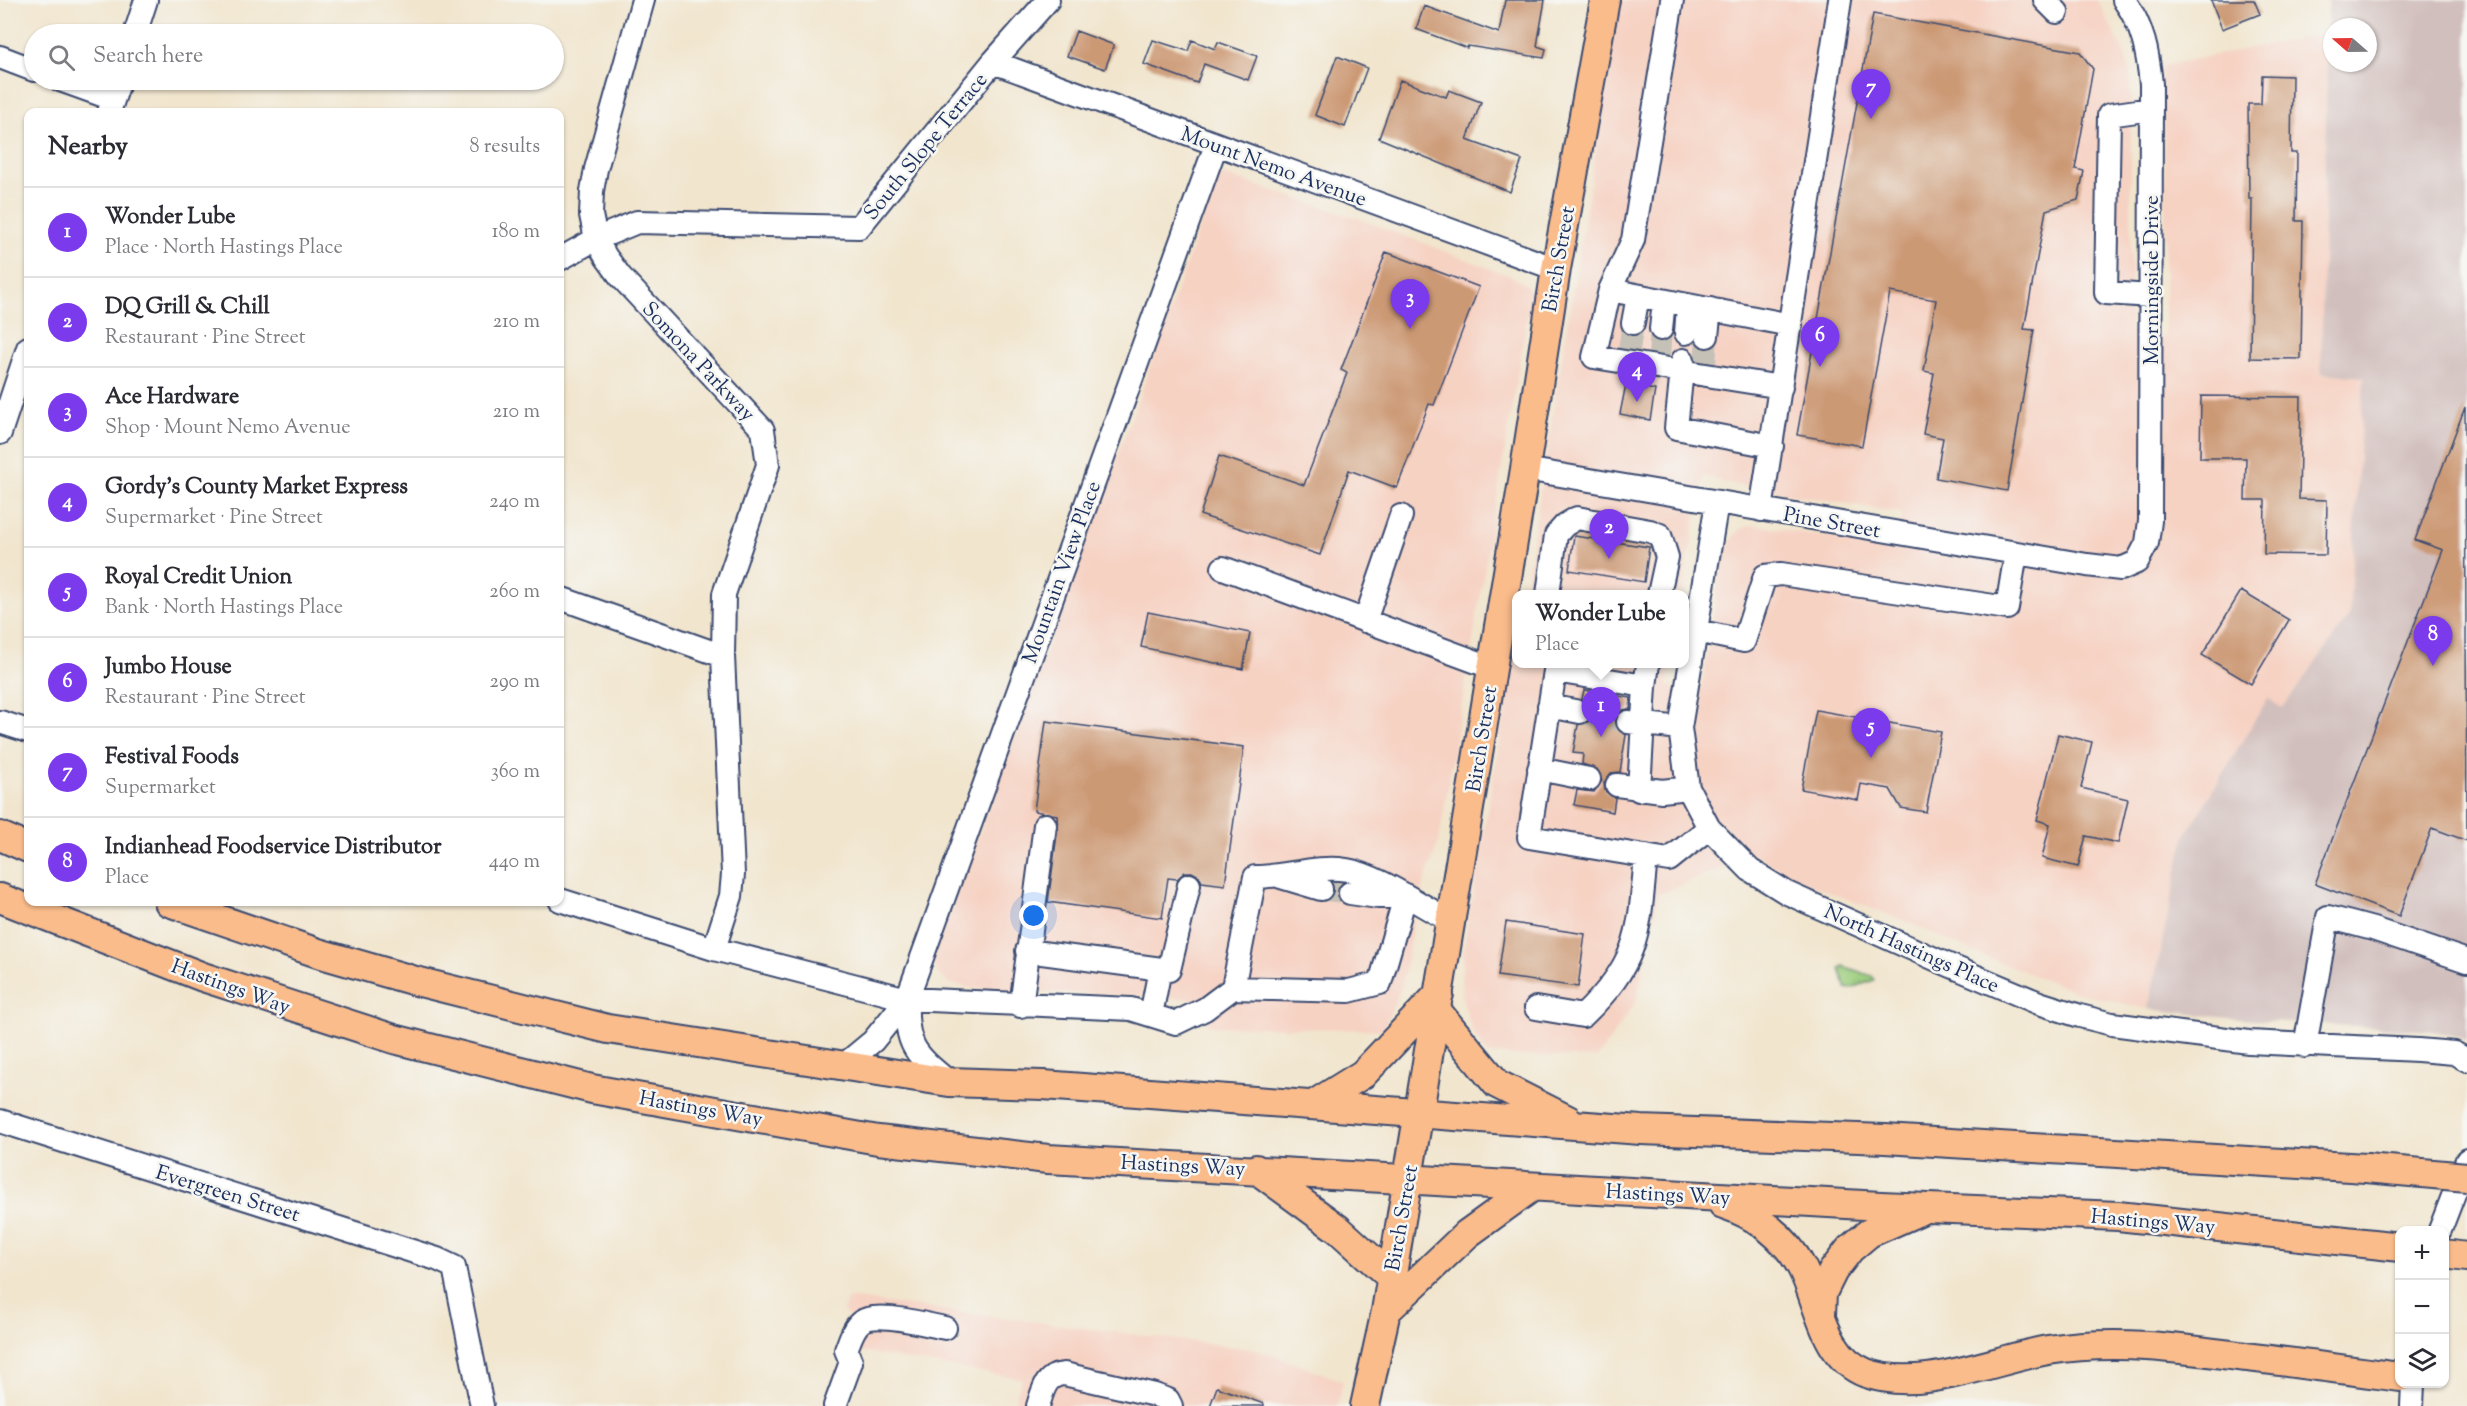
<!DOCTYPE html>
<meta charset="utf-8">
<style>
body{margin:0;font-family:"Sorts Mill Goudy",serif;background:#f2f2f3;color:#2b2b33}
.controls{position:absolute;right:18px;bottom:18px;display:grid;overflow:hidden;border-radius:12px;box-shadow:0 2px 4px #0004}
.controls button{width:54px;height:54px;display:grid;place-items:center;padding:0;border:0;border-bottom:2px solid #e1e1e2;background:#fff;color:#2b2b33;font:30px sans-serif}
.compass{position:absolute;left:2323px;top:18px;width:54px;height:54px;border-radius:50%;background:#fff;box-shadow:0 2px 4px #0004;rotate:290deg}
.you{position:absolute;left:1034px;top:916px;width:21px;height:21px;margin:-15px;border:4px solid #fff;border-radius:50%;background:#1a73e8;box-shadow:0 0 0 9px #1a73e833}
.badge{display:grid;place-items:center;width:39px;height:39px;border-radius:50%;background:#7c3aed;color:#fff;font-size:20px;font-weight:700}
.pin{position:absolute;translate:-50% -50px;filter:drop-shadow(0 2px 3px #0008)}
.pin::after{content:'';position:absolute;top:32px;width:21px;height:18px;background:inherit;clip-path:polygon(0 0,100% 0,50% 100%)}
.popup{position:absolute;left:1512px;top:590px;width:177px;height:78px;box-sizing:border-box;display:grid;place-content:center;border-radius:12px;background:#fff;filter:drop-shadow(0 2px 4px #0005);font-size:20px;white-space:nowrap;color:#7c7c81}
.popup b{font-size:22px;color:#2b2b33}
.popup::after{content:'';position:absolute;left:50%;top:100%;margin-left:-12px;border:12px solid transparent;border-top-color:#fff}
.list{margin:0;padding:0;list-style:none}
h2{display:flex;justify-content:space-between;align-items:center;height:78px;margin:0;padding:0 24px;font-size:26px}
h2 small{font-size:20px;font-weight:400;color:#7c7c81}
.list li{display:grid;grid-template-columns:39px 1fr auto;gap:18px;align-items:center;box-sizing:border-box;height:90px;padding:0 24px;border-top:2px solid #e1e1e2}
.list b{display:block;font-size:22px;white-space:nowrap}
.list p{margin:0;font-size:20px;white-space:nowrap;color:#7c7c81}
.list em{font-size:20px;font-style:normal;color:#7c7c81}
.icon{flex:none;width:33px;height:33px;fill:none;stroke:currentColor;stroke-width:2;stroke-linecap:round;stroke-linejoin:round}
.map{position:relative;flex:none;width:2467px;height:1406px;overflow:hidden}
.search{position:absolute;background:#fff;box-shadow:0 2px 4px #0004;left:24px;top:24px;width:540px;height:66px;display:flex;align-items:center;gap:15px;box-sizing:border-box;padding:0 21px;border-radius:33px;color:#7c7c81;font-size:22px}
.panel{position:absolute;background:#fff;box-shadow:0 2px 4px #0004;left:24px;top:108px;width:540px;height:798px;border-radius:12px}
.map>svg:first-child{display:block}
</style>
<div class="map">
<svg width="2467" height="1406" viewBox="0 0 2467 1406">
<defs>
<pattern id="grass-tufts" width="24" height="20" patternUnits="userSpaceOnUse" patternTransform="scale(1.5)"><rect width="24" height="20" fill="#9bcd7c"/><path d="M3 7l-1-3M5 7V3M7 7l1-3M15 17l-1-3M17 17v-4M19 17l1-3" fill="none" stroke="#85b06e"/></pattern>
</defs>
<rect width="100%" height="100%" fill="#f6f6f2"/>
<filter id="ink" filterUnits="userSpaceOnUse"><feTurbulence type="fractalNoise" baseFrequency=".0167" numOctaves="2"/><feDisplacementMap in="SourceGraphic" scale="12" xChannelSelector="R" yChannelSelector="G"/><feConvolveMatrix kernelMatrix="1 2 1 2 8 2 1 2 1" color-interpolation-filters="sRGB"/></filter>
<filter id="wash" filterUnits="userSpaceOnUse"><feTurbulence type="fractalNoise" baseFrequency=".008" numOctaves="4" result="noise"/><feDisplacementMap in="SourceGraphic" scale="24" xChannelSelector="R" yChannelSelector="G"/><feGaussianBlur stdDeviation="1.35" result="paint"/><feColorMatrix in="noise" values="0 0 0 0 0 0 0 0 0 0 0 0 0 0 0 0 0 1.4 0 .05"/><feComposite in="paint" operator="in"/></filter>
<g filter="url(#wash)">
<rect width="100%" height="100%" fill="#f1e5cd"/>
<path fill="#f6d2c3" d="M1620 0H2097L2122 47 2129 67 2131 101V332L2165 338V170L2161 66 2327 33 2321 373 2364 377 2349 616 2281 710 2268 699 2184 838 2148 1009 2086 995 1981 955 1912 924 1814 886 1770 865 1756 854 1659 894 1636 1002 1597 1058 1487 1054 1473 1033 1463 1001 1461 981 1464 946 1517 638V664H1671L1667 686 1701 691 1722 560 1730 541 1741 529 1754 525 1898 548 1902 513 1726 483 1704 475 1682 594H1524Z
M1224 175 1357 218 1515 278 1528 287 1531 294 1439 840 1417 903 1402 985 1383 1030 1207 1026V1020L1189 999 972 988 949 983 939 975 934 964 935 953 1140 394 1215 183 1218 178Z
M848 1298 1257 1350 1343 1381 1337 1406H1013L1022 1379 851 1350 849 1318 843 1311Z"/>
<path fill="#d1bfbd" fill-rule="evenodd" d="M2328 0H2467V1039L2434 1031 2238 1019 2148 1009 2184 838 2268 698 2282 709 2349 616 2364 377 2321 373ZM2332 27H2368V63H2332Z"/>
<path fill="url(#grass-tufts)" stroke="#5b7e6d" stroke-width="1.5" d="M1843 966 1872 976 1874 980 1850 989 1846 988 1840 969Z"/>
<g id="blocks">
<path fill="#cc9975" d="M1505 0H1545L1537 46 1546 49 1544 58 1468 46 1467 48 1416 29 1424 6 1499 33Z
M2211 0H2254L2260 14 2222 29Z
M1873 14 2080 52 2093 69 2075 169 2084 171 2078 200 2046 210 2024 329 2034 330 2007 491 1936 478 1943 438 1923 434 1934 373 1924 371 1936 300 1890 292 1862 446 1797 435Z
M1076 31 1114 45 1105 69 1067 56Z
M1153 40 1188 51 1192 40 1215 49 1218 42 1257 56 1248 80 1204 64 1197 83 1144 64Z
M1337 56 1367 68 1345 127 1315 115Z
M2262 75 2292 76 2291 153H2297L2296 221H2303L2301 359 2250 358 2252 199H2249L2248 104H2261Z
M1400 80 1446 97 1449 90 1481 102 1467 140 1522 160 1510 192 1379 138Z
M1386 252 1479 287 1434 405 1429 404 1397 488 1349 470 1320 555 1200 515 1219 456 1304 485 1347 373 1341 370Z
M1626 384 1655 390 1650 420 1620 414Z
M2201 396 2301 397 2299 499 2327 500 2326 555 2264 554 2265 500H2245L2246 458H2200Z
M2465 407 2467 841 2432 828 2399 916 2315 884 2443 550 2415 540Z
M1574 536 1649 547 1644 582 1569 570Z
M2241 591 2289 620 2251 684 2202 655Z
M1148 612 1250 633 1243 669 1141 647Z
M1584 690 1631 698 1630 709 1622 710 1615 720 1616 728 1626 735 1620 772 1611 773 1604 783 1605 791 1615 798 1613 812 1574 805 1577 790 1594 792 1602 781 1597 769 1582 764 1583 754 1573 753 1578 725 1590 721 1593 714 1589 702 1582 699Z
M1816 710 1941 732 1926 812 1901 808 1890 789 1861 784 1858 800 1801 789Z
M1046 721 1244 747 1225 885 1202 882 1199 876 1192 872H1185L1177 879 1168 878 1162 918 1048 902 1058 827 1057 815 1034 811Z
M2058 734 2092 742 2081 788 2128 799 2118 843 2086 836 2078 867 2042 858 2050 824 2037 820Z
M1506 922 1585 934 1578 987 1498 976Z
M1217 1387 1264 1404V1406H1210Z"/>
</g>
</g>
<g filter="url(#ink)">
<use href="#blocks" fill-opacity="0" stroke="#3b4a6f" stroke-width="1.5"/>
<g fill="none" stroke-linecap="round" stroke-linejoin="round">
<path stroke="#c6c1b7" stroke-width="22" stroke-dasharray="22 11" stroke-linecap="butt" d="M1629 350 1633 323
M1659 356 1661 329
M1705 364 1707 336
M1580 712 1628 722
M1321 889 1350 893"/>
<g stroke="#3b4a6f" stroke-width="26">
<path id="minor" d="M643 0 596 169 592 191 591 215 596 239 606 257 620 276 763 430 768 465 724 594 723 656 733 874 731 896 714 949
M1672 0 1633 240 1610 290 1594 357 1781 387
M2045 0 2057 12
M135 34 146 0
M0 57 34 70
M993 62 1556 269
M60 80 113 99
M109 112 120 80
M560 259 596 239 637 222 859 227 993 62 1048 0
M1610 290 1791 325
M2151 296 2106 293 2109 115 2151 109
M1633 323 1638 296
M1661 329 1664 301
M1686 333 1688 305
M1707 336 1710 309
M1683 360 1676 428 1772 446
M0 433 28 348
M1525 469 2087 565 2121 569 2137 562 2147 543 2150 521 2151 84C2148 53 2143 26 2124 0
M1717 502 1680 728 1688 788 1709 828 1750 870 1787 893 1937 960 2039 1003 2080 1016 2112 1024 2249 1042 2418 1050 2454 1053 2467 1060
M1761 510 1840 0
M1223 568 1493 668
M1548 594 1556 535 1565 525 1577 518 1650 531 1660 535 1667 557 1659 594
M560 598 723 656
M1365 621 1401 516
M1696 631 1744 641 1765 576 1781 574 2007 608 2016 553
M1648 664 1645 686 1555 671 1529 837 1669 860 1709 828
M1549 706 1580 712
M0 722 28 731
M1628 722 1680 728
M1539 769 1589 779
M1617 785 1662 791 1688 788
M1639 790 1645 686
M1281 877 1321 889
M1350 893 1378 897H1405
M1405 897 1380 983 1349 991 1233 988 1255 877C1286 877 1316 865 1347 870 1378 875 1421 906 1451 921
M560 900 714 949 907 999 1131 1009 1176 1023 1205 1009 1233 988
M1027 951 1169 970 1189 885
M1021 1006 1045 825
M1536 1008 1583 1016C1640 961 1639 932 1646 856
M1151 1015 1160 969
M2305 1046 2328 917 2373 929 2467 961
M844 1065 873 1041 907 999
M949 1082C915 1054 905 1046 907 999L1216 145
M0 1121 437 1259 454 1267 482 1406
M2440 1230 2467 1160
M835 1406 851 1362 846 1350C850 1340 853 1328 861 1322 876 1310 927 1325 945 1328
M1038 1406C1043 1391 1045 1375 1064 1374L1155 1395 1168 1400 1171 1406
M2412 1406 2413 1384"/>
</g>
<g stroke="#3b4a6f" stroke-width="32">
<path id="major" d="M0 836 28 848
M0 898 203 977 394 1039 592 1089 878 1140 1048 1159 1881 1206 2118 1216 2400 1247
M169 902 318 953 412 980 608 1029 949 1082 1043 1085 1641 1130 1885 1139 2366 1168
M1436 1010 1497 1084 1568 1120
M1313 1105 1363 1074 1439 994
M1256 1169 1338 1229 1391 1277
M1723 1204C1755 1214 1786 1237 1802 1268 1820 1303 1823 1357 1866 1373 1921 1393 1992 1360 2048 1350 2115 1339 2180 1348 2246 1357 2297 1363 2348 1370 2400 1377
M2444 1254 2467 1257
M1386 1311 1467 1234 1532 1187
M1821 1315 1822 1293 1833 1271 1850 1249 1869 1233 1919 1211
M1365 1406 1386 1311 1525 469 1556 269 1605 0"/>
</g>
<use href="#minor" stroke="#fff" stroke-width="22"/>
<use href="#major" stroke="#fabc8b" stroke-width="28"/>
<g stroke="#3b4a6f" stroke-width="32" stroke-linecap="butt">
<path id="major-bridge" d="M2366 1168 2467 1177"/>
</g>
<use href="#major-bridge" stroke="#fabc8b" stroke-width="28"/>
</g>
</g>
<g text-anchor="middle" stroke-width="5" stroke-linejoin="round" paint-order="stroke">
<g font-size="21" fill="#1b2f5e" stroke="#f6f6f2">
<text transform="translate(925 146) rotate(-51)" y="7">South Slope Terrace</text>
<text transform="translate(1274 166) rotate(20)" y="7">Mount Nemo Avenue</text>
<text transform="translate(1558 259) rotate(-80)" y="7">Birch Street</text>
<text transform="translate(2151 280) rotate(-90)" y="7">Morningside Drive</text>
<text transform="translate(699 361) rotate(47)" y="7">Somona Parkway</text>
<text transform="translate(1832 522) rotate(10)" y="7">Pine Street</text>
<text transform="translate(1061 572) rotate(-70)" y="7">Mountain View Place</text>
<text transform="translate(1481 739) rotate(-81)" y="7">Birch Street</text>
<text transform="translate(1912 948) rotate(24)" y="7">North Hastings Place</text>
<text transform="translate(231 986) rotate(20)" y="7">Hastings Way</text>
<text transform="translate(701 1108) rotate(10)" y="7">Hastings Way</text>
<text transform="translate(1183 1165) rotate(3)" y="7">Hastings Way</text>
<text transform="translate(228 1193) rotate(17)" y="7">Evergreen Street</text>
<text transform="translate(1668 1194) rotate(3)" y="7">Hastings Way</text>
<text transform="translate(1401 1218) rotate(-80)" y="7">Birch Street</text>
<text transform="translate(2153 1221) rotate(5)" y="7">Hastings Way</text>
</g>
</g>
</svg>
<div class="controls">
<button>+</button>
<button>−</button>
<button><svg class="icon" aria-label="layers" viewBox="0 0 24 24"><path d="M12 4l9 5-9 5-9-5zM3 14l9 5 9-5"/></svg></button>
</div>
<svg class="compass" viewBox="-18 -18 36 36"><path d="M0-13l5 13h-10z" fill="#e53935"/><path d="M0 13l5-13h-10z" fill="#7c7c81"/></svg>
<div class="you"></div>
<div class="pin badge" style="left:1601px;top:737px">1</div>
<div class="popup"><b>Wonder Lube</b>Place</div>
<div class="pin badge" style="left:1609px;top:559px">2</div>
<div class="pin badge" style="left:1410px;top:329px">3</div>
<div class="pin badge" style="left:1637px;top:402px">4</div>
<div class="pin badge" style="left:1871px;top:758px">5</div>
<div class="pin badge" style="left:1820px;top:367px">6</div>
<div class="pin badge" style="left:1871px;top:119px">7</div>
<div class="pin badge" style="left:2433px;top:666px">8</div>
<div class="search"><svg class="icon" aria-label="search" viewBox="0 0 24 24"><circle cx="10" cy="10" r="6"/><path d="M15 15l6 6"/></svg>Search here</div>
<section class="panel">
<h2>Nearby<small>8 results</small></h2>
<ul class="list">
<li><span class="badge">1</span><div><b>Wonder Lube</b><p>Place · North Hastings Place</p></div><em>180 m</em></li>
<li><span class="badge">2</span><div><b>DQ Grill &amp; Chill</b><p>Restaurant · Pine Street</p></div><em>210 m</em></li>
<li><span class="badge">3</span><div><b>Ace Hardware</b><p>Shop · Mount Nemo Avenue</p></div><em>210 m</em></li>
<li><span class="badge">4</span><div><b>Gordy's County Market Express</b><p>Supermarket · Pine Street</p></div><em>240 m</em></li>
<li><span class="badge">5</span><div><b>Royal Credit Union</b><p>Bank · North Hastings Place</p></div><em>260 m</em></li>
<li><span class="badge">6</span><div><b>Jumbo House</b><p>Restaurant · Pine Street</p></div><em>290 m</em></li>
<li><span class="badge">7</span><div><b>Festival Foods</b><p>Supermarket</p></div><em>360 m</em></li>
<li><span class="badge">8</span><div><b>Indianhead Foodservice Distributor</b><p>Place</p></div><em>440 m</em></li>
</ul>
</section>
</div>
